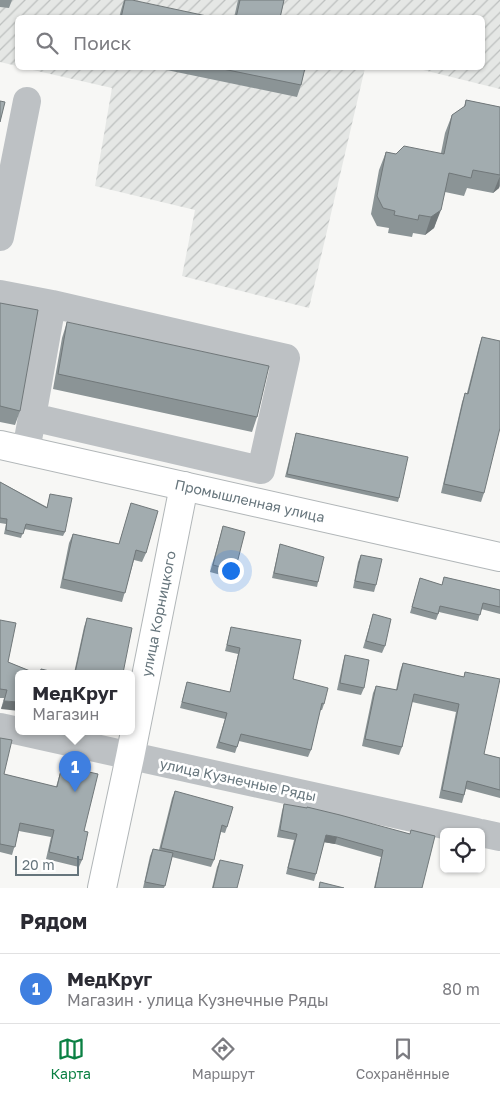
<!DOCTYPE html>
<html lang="ru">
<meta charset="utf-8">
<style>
body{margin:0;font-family:"Golos Text",sans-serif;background:#f2f2f3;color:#2b2b33}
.controls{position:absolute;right:15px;bottom:15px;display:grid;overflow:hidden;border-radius:8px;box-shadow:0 1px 4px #0004}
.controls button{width:45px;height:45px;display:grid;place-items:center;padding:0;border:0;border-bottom:1px solid #e1e1e2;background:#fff;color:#2b2b33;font:25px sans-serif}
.scale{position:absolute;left:15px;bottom:12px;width:64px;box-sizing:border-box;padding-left:5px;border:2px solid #66757c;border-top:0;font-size:14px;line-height:18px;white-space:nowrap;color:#66757c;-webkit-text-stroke:4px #fff;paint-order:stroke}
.you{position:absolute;left:230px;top:570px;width:18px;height:18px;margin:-12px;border:4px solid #fff;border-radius:50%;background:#1a73e8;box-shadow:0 0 0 8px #1a73e833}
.badge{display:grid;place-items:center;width:32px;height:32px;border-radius:50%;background:#0b8043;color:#fff;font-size:16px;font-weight:700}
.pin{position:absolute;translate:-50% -41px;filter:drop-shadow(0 1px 2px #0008)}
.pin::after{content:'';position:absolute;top:26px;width:18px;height:15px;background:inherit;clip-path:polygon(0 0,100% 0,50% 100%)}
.popup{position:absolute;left:15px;top:670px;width:120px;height:65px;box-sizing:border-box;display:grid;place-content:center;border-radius:8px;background:#fff;filter:drop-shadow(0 1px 4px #0005);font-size:16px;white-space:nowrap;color:#7c7c81}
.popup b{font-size:19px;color:#2b2b33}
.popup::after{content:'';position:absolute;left:50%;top:100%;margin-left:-10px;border:10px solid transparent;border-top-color:#fff}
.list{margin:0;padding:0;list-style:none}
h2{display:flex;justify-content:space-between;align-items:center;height:65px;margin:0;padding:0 20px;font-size:21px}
h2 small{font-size:16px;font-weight:400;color:#7c7c81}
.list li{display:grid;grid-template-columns:32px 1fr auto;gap:15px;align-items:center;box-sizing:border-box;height:70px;padding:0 20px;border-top:1px solid #e1e1e2}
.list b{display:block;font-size:19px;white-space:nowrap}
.list p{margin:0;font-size:16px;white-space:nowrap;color:#7c7c81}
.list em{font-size:16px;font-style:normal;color:#7c7c81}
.icon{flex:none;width:28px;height:28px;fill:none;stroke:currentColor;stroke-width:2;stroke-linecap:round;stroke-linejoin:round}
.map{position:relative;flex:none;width:500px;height:888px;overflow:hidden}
.search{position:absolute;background:#fff;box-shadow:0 1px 4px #0004;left:15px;right:15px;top:15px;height:55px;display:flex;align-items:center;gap:12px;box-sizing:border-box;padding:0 18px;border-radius:8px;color:#7c7c81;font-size:19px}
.sheet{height:135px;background:#fff}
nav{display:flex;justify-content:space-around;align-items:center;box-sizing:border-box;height:70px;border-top:1px solid #e1e1e2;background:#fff;font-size:14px;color:#7c7c81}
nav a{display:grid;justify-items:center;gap:2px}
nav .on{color:#0b8043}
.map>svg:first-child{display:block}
</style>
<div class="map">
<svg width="500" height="888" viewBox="0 0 500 888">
<defs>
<pattern id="industrial-furrows" width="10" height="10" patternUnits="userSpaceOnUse" patternTransform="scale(1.25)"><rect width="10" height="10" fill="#e5e7e5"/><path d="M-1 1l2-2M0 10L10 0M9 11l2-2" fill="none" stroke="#bdc0bf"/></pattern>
</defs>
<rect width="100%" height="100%" fill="#f7f7f5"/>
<path fill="url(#industrial-furrows)" d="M0 0H500V89L415 68H482V18H18L17 66 0 62Z
M24 68H365L309 308 182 276 195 210 95 186 112 88Z"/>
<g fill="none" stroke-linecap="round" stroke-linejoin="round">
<g stroke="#b1b6b8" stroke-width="30">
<g id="major">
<path id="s1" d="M0 445 500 557"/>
<path id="s2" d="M102 888 130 757 184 486"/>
</g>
</g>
<path stroke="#bdc1c4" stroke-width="28" d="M0 237 27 101
M0 294 52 304 26 451
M32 417 261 470 286 358 52 304
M0 727 476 832
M481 833 500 837"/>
<use href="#major" stroke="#fff" stroke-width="28"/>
</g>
<path fill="#8b9496" d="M0 0H12L9 8 0 7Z
M124 0 216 18H119L121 10Z
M238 0H284L280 18H234Z
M157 68H305L301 85 297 97Z
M466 100 500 107V186L499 188 493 193 467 188 464 196 445 192 434 228 425 235 413 233 412 237 388 233 389 228 377 226 371 214 379 170 386 152 396 154 441 153 445 133 452 115 464 107Z
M0 303 20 411 15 425 0 422Z
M67 322 257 417 252 432 53 389 62 338Z
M482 337 484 493 481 502 441 493 462 402 465 393H467L479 346Z
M296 433 399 498 398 502 285 477Z
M0 482 47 507 50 494 65 532 63 536 24 529 21 538 4 534 6 524 0 523Z
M131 503 146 553 142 562 134 560 122 602 60 588 69 543 73 534 119 544Z
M223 526 235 571 232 578 210 572Z
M280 544 318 582 317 587 272 578Z
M361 555 376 585 374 592 353 588 358 562Z
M444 577 500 590V614L481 609 478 621 439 612 436 620 410 613 420 578 442 585Z
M373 614 385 646 382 653 363 648Z
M87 618 123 673H74L84 627Z
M0 620 8 662 35 673 1 709 4 698H0Z
M231 627 324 704 322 710H320L311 750 308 757 239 741 235 753 216 748 225 719 180 708 187 682 230 692 238 654 225 651Z
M345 655 364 688 361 695 337 690 343 662Z
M403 663 464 677 465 672 484 754 500 758V798L466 789 462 803 439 798 456 712 412 702 402 747 399 755 362 746 373 693 376 686 396 690 400 671Z
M0 738 4 774 56 787 62 766 84 831 82 860 79 867 46 859 51 837 19 831 12 855 0 852Z
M175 791 227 827 225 833 221 832 214 860 211 867 172 857 164 888H143L150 856 153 849 159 850 172 798Z
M284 804 410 834 422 888H374L381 857 335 844 324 842 316 874 314 881 286 874 294 840 277 837 282 811Z
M220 860 237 888H212L217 867Z"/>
<path fill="#71787a" d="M500 175 499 188 493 193 500 176Z
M441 210 434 228 425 235 431 217Z
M4 701 19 702V711L1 709Z
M326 835 337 837 335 844 323 842Z"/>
<path fill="#a2acaf" stroke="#71787a" d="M125 0H132L216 18H121Z
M240 0H284L280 18H236Z
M218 68H305L301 85Z
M466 100 500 107V175L473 170 471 178 449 173 441 210 431 217 419 215 418 220 394 215 395 211 383 208 377 196 386 152 396 154 404 146 444 154 452 115 465 106Z
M0 101 5 102 0 122Z
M0 303 38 310 20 411 0 406Z
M67 322 269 366 257 417 58 374Z
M482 337 500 341V428L484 493 444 484 465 393 468 394Z
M296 433 408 457 399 498 287 474Z
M0 482 47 508 50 494 72 498 65 532 26 524 23 534 6 530 7 519 0 518Z
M131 503 158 511 146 553 136 550 125 593 63 579 73 534 119 544Z
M223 526 245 532 235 571 213 565Z
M280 544 324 557 318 582 274 573Z
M361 555 382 559 376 585 355 581Z
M444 577 500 590V607L483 603 480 615 440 606 438 614 412 607 420 578 442 585Z
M373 614 391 619 385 646 366 641Z
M87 618 132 628 123 673H75Z
M0 620 16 623 8 662 35 673H19V702L4 701 7 690 0 689Z
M231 627 301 640 293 679 328 688 324 704 322 703 311 750 241 734 237 747 219 742 227 713 182 702 187 682 230 692 240 648 227 645Z
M345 655 369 660 364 688 340 683Z
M403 663 464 677 465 672 500 679 484 754 500 758V790L467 781 464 795 442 790 459 704 414 694 402 747 365 739 376 686 397 690Z
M41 669 58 673H40Z
M0 738 12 740 4 774 57 787 62 766 98 774 84 831 88 832 82 860 49 852 54 830 20 823 15 847 0 844Z
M175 791 233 807 227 827 222 825 214 860 161 848Z
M284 804 307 808V807L340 815 410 834 411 830 435 836 422 888H375L383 850 337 837 326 835 316 874 288 868 297 834 280 830Z
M153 849 173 853 165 886 145 882Z
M220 860 243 865 237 888H213Z
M320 882 344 888H319Z"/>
<g text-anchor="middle" stroke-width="5" stroke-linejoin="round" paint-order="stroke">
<g font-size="14" fill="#66757c" stroke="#fff">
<text dy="5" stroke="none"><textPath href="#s1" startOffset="256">Промышленная улица</textPath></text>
<text dy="5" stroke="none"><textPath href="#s2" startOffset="280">улица Корницкого</textPath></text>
<text transform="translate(238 780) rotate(12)" y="5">улица Кузнечные Ряды</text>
</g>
</g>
</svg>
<div class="controls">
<button><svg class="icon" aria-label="locate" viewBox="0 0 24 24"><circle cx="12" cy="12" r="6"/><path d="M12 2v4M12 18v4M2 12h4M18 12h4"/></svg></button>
</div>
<div class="scale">20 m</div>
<div class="you"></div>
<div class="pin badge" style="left:75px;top:792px;background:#3f7fe0">1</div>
<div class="popup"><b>МедКруг</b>Магазин</div>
<div class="search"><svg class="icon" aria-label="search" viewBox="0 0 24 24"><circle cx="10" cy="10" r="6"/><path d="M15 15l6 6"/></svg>Поиск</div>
</div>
<section class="sheet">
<h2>Рядом<small></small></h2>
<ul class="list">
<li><span class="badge" style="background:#3f7fe0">1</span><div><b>МедКруг</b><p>Магазин · улица Кузнечные Ряды</p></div><em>80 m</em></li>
</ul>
</section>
<nav>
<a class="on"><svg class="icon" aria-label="map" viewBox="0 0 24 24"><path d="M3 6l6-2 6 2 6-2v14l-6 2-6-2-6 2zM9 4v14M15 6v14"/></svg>Карта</a>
<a><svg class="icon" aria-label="directions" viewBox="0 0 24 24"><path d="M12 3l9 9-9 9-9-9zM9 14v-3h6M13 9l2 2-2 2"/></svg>Маршрут</a>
<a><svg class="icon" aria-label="saved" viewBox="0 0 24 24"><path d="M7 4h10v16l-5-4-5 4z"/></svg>Сохранённые</a>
</nav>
